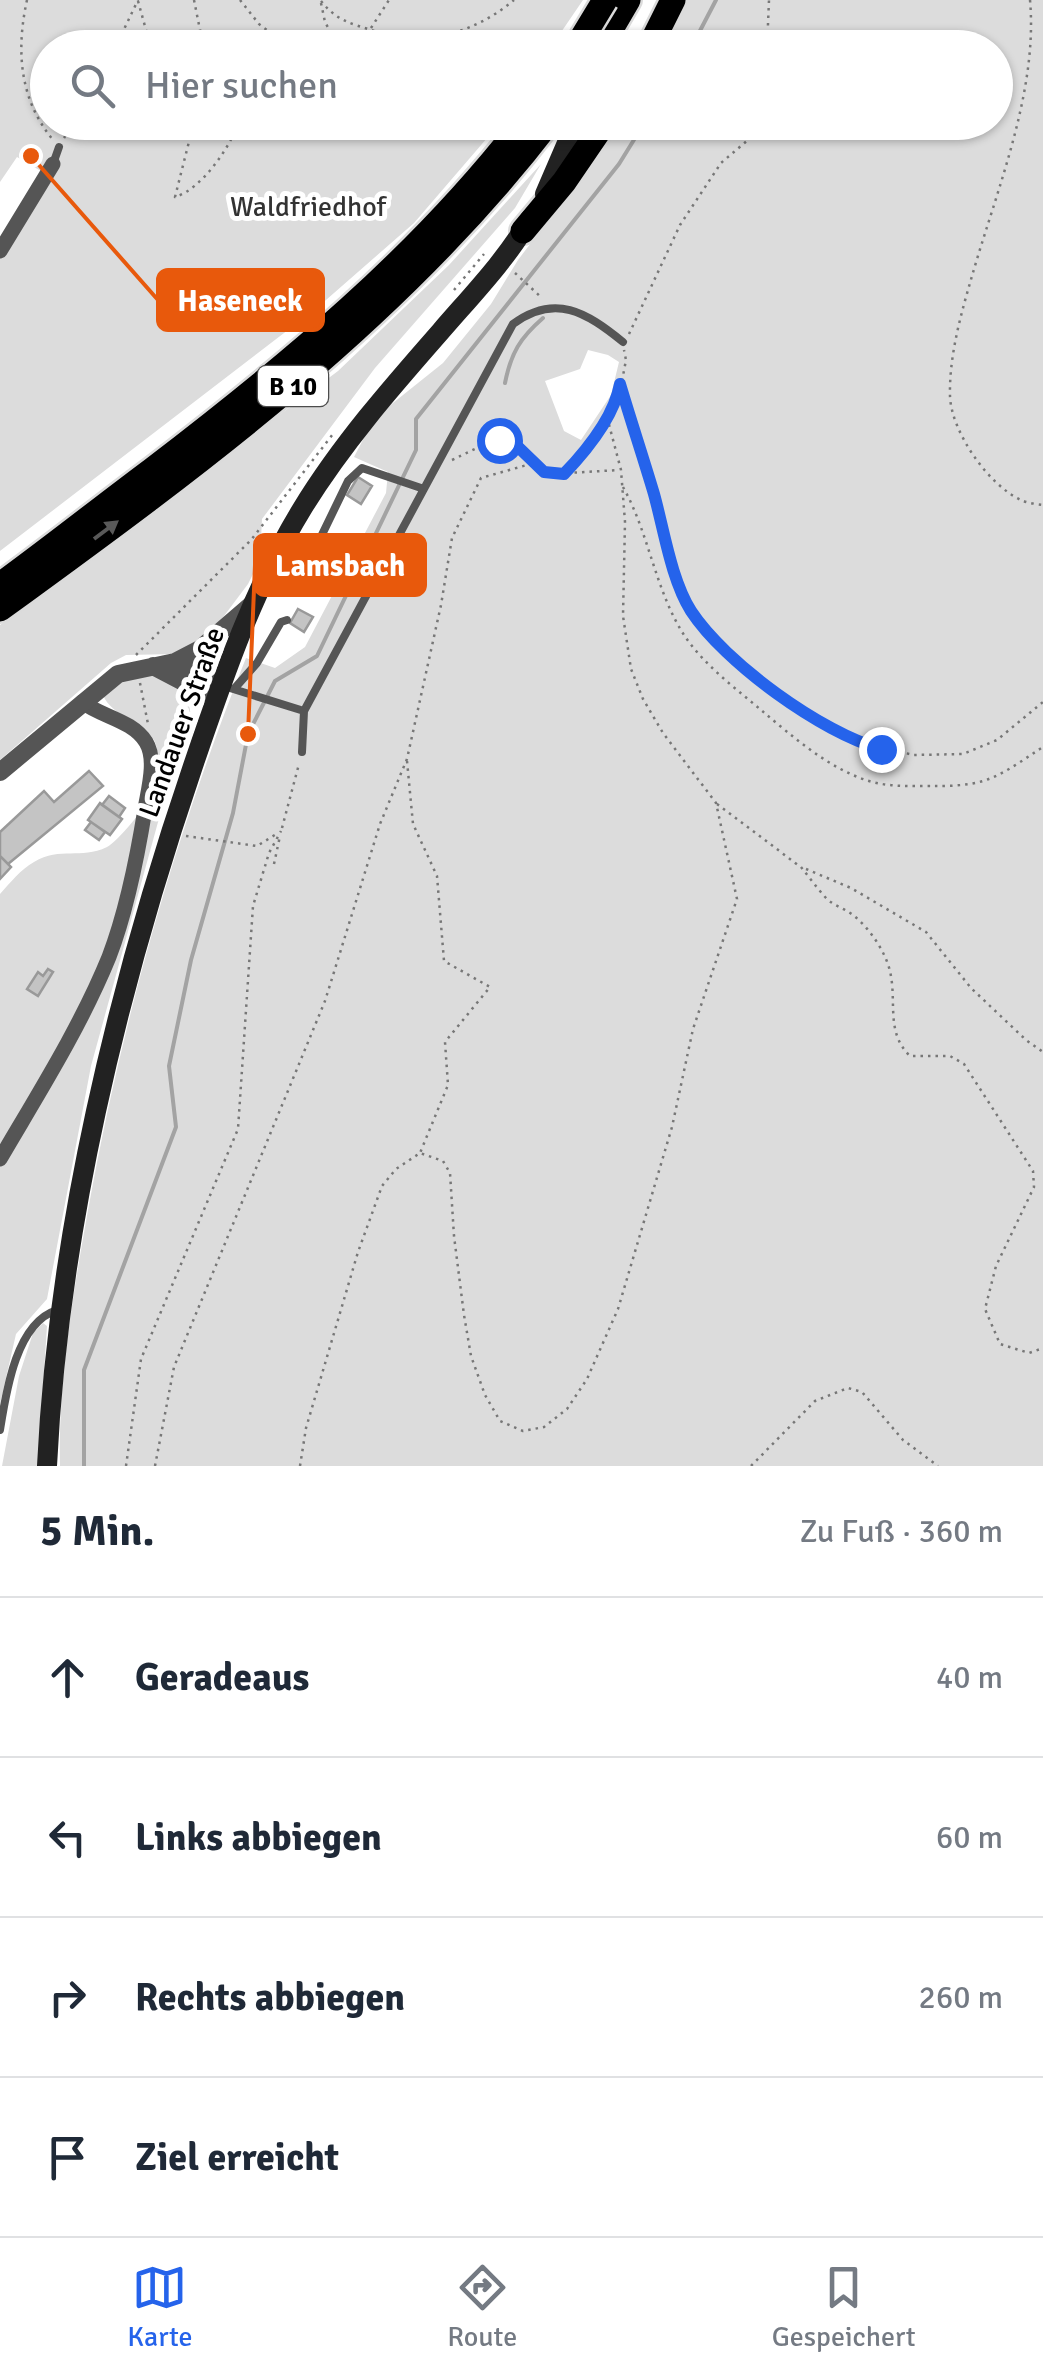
<!DOCTYPE html>
<html lang="de">
<meta charset="utf-8">
<style>
body{margin:0;font-family:Signika,sans-serif;background:#f6f6f7;color:#1f2937}
.stop{position:absolute;width:30px;height:30px;margin:-22px;border:8px solid #2563eb;border-radius:50%;background:#fff}
.stop.end{background:#2563eb;border-color:#fff;box-shadow:0 2px 10px #0008}
.list{margin:0;padding:0;list-style:none}
h2{display:flex;justify-content:space-between;align-items:center;height:130px;margin:0;padding:0 40px;font-size:42px}
h2 small{font-size:32px;font-weight:400;color:#747a83}
.list li{display:grid;grid-template-columns:65px 1fr auto;gap:30px;align-items:center;box-sizing:border-box;height:160px;padding:0 40px;border-top:2px solid #e0e1e3}
.list b{display:block;font-size:38px;white-space:nowrap}
.list em{font-size:32px;font-style:normal;color:#747a83}
.icon{flex:none;width:55px;height:55px;fill:none;stroke:currentColor;stroke-width:2;stroke-linecap:round;stroke-linejoin:round}
.map{position:relative;flex:none;width:1043px;height:1466px;overflow:hidden}
.search{position:absolute;background:#fff;box-shadow:0 2px 8px #0004;left:30px;right:30px;top:30px;height:110px;display:flex;align-items:center;gap:25px;box-sizing:border-box;padding:0 35px;border-radius:55px;color:#747a83;font-size:38px}
.sheet{height:770px;background:#fff}
nav{display:flex;justify-content:space-around;align-items:center;box-sizing:border-box;height:140px;border-top:2px solid #e0e1e3;background:#fff;font-size:28px;color:#747a83}
nav a{display:grid;justify-items:center;gap:5px}
nav .on{color:#2563eb}
.map>svg:first-child{display:block}
</style>
<div class="map">
<svg width="1043" height="1466" viewBox="0 0 1043 1466">
<rect width="100%" height="100%" fill="#fff"/>
<path fill="#dcdcdc" fill-rule="evenodd" d="M0 0H583L551 47 48 48V122L500 123 414 223 318 307 0 551V251L46 174 17 157 0 182Z
M688 0H1043V1466H60C58 1381 73 1294 88 1210 122 1021 175 836 246 658L275 668 305 647 386 493 388 472 354 457 367 432 388 407 443 363 491 304 518 260 622 123 996 122V48L667 47ZM588 350 608 355 619 362 611 395 581 440 564 431 545 381 580 369Z
M541 164 515 208 375 368 262 519 260 560 248 584 221 620 202 639 177 654 126 655 111 663 0 760V625L338 371 449 265Z
M150 673C157 676 166 678 173 682 209 705 181 765 166 793L91 1066 47 1299 16 1334 0 1404V894C10 883 21 869 34 862 61 846 80 860 107 847 117 842 148 805 152 794 157 781 161 753 154 740 142 720 112 717 103 695L127 678Z
M43 1323 47 1326 38 1466H2L19 1376 33 1333Z"/>
<g fill="none" stroke-linecap="round" stroke-linejoin="round">
<path stroke="#a3a3a3" stroke-width="4" d="M691 48 716 0
M505 383C511 353 520 338 543 318
M84 1466V1370L176 1127 169 1066 191 960 233 813 248 734 275 681 317 656 416 450V419L619 164 645 122"/>
</g>
<path fill="#c4c4c4" stroke="#999" stroke-width="2.5" d="M358 477 372 486 361 504 347 495Z
M298 609 313 617 304 632 290 623Z
M89 771 103 786 8 864 0 856V832L44 791 54 802Z
M109 796 125 808 119 817 102 805Z
M100 803 122 819 110 835 88 820Z
M91 822 105 832 99 840 85 830Z
M0 856 11 867 0 879Z
M48 969 53 972 38 996 27 989 38 972 43 976Z"/>
<g fill="none" stroke-linecap="round" stroke-linejoin="round">
<g stroke="#dbdbdb" stroke-width="30">
<path id="trunk" d="M600 48 628 0
M649 48 673 0
M523 231 564 182 605 122
M0 585C51 548 101 508 152 470 288 366 418 259 524 122
M0 609C198 465 399 318 549 122"/>
</g>
<path stroke="#777" stroke-width="2.5" stroke-dasharray="2.5 5" stroke-linecap="butt" d="M27 0C16 50 19 100 54 141
M194 0 200 30 212 48
M240 0 259 24 291 48
M1030 0C1038 91 997 189 972 276 961 314 949 356 950 396 951 431 988 485 1021 500 1027 503 1036 504 1043 505
M138 1 151 48
M321 1C337 21 350 23 374 31 423 48 475 33 514 0
M321 3 325 22 339 48
M371 28 389 0
M115 48 138 0
M767 48 769 0
M194 122 175 197C202 189 230 147 239 122
M395 122C404 132 416 133 424 122
M64 138 74 122
M515 273 542 298
M454 290 484 254
M629 334 680 225 721 163 755 134 757 122
M622 381 626 360 624 350
M620 384 667 549 691 611 742 666 792 705 856 742 914 755 963 754 997 740 1043 702
M452 460C505 435 501 430 543 473L564 474 607 417 620 389
M567 473 619 470
M623 487C649 533 655 590 684 635 704 665 734 687 761 710 792 736 829 769 869 781 889 787 909 786 930 786 947 786 967 786 983 781 1005 774 1024 759 1043 747
M136 655 251 540 333 434
M140 683 148 724
M407 761 413 824 437 876 444 961 490 987 445 1042 448 1085 420 1153
M717 804 798 865
M282 828 299 764
M186 836 257 846 278 833
M274 864 280 836
M801 867C809 877 817 888 826 898 834 906 844 908 853 915 867 926 879 943 886 959 901 994 882 1029 910 1056H950L964 1064 1033 1171 1034 1187 996 1266 985 1309 1000 1344 1029 1353 1043 1348
M806 869 851 888 926 932 971 988 1026 1040 1043 1052
M126 1466 141 1359 238 1129 253 906 269 853 281 831
M155 1466 174 1367 325 1001 380 824 407 759 441 605 452 538 481 478 534 463
M300 1466 306 1428 358 1252 382 1186 396 1169 420 1153 443 1161 450 1173 454 1236 464 1315 471 1356 485 1395 500 1421 523 1431 544 1427 567 1409 587 1379 618 1309 672 1127 693 1029 737 899 716 803 663 733 643 699 631 669 623 616 625 522 621 470 607 417
M751 1466 815 1401 848 1388 862 1392 903 1440 938 1466"/>
<path stroke="#555" stroke-width="8" d="M53 164 59 147
M317 545 348 481 362 468 424 489
M230 688 304 711
M234 689 257 663 281 622 287 620
M302 752 304 711 513 324C555 293 586 312 623 342
M0 1430C6 1392 16 1323 57 1310"/>
<path stroke="#555" stroke-width="15" d="M0 251 53 164
M0 1159C38 1094 80 1028 109 957 127 910 137 859 145 809 148 790 157 760 146 742 132 720 102 717 82 702"/>
<path stroke="#555" stroke-width="18" d="M175 662 222 681
M153 666 216 699
M0 772 118 674 175 662 200 649 251 605"/>
<path stroke="#222" stroke-width="20" d="M545 194 576 122
M47 1466C58 1233 118 986 193 766 223 678 253 589 302 509 341 445 391 388 441 331 472 295 506 260 530 219"/>
<use href="#trunk" stroke="#000" stroke-width="25"/>
<g stroke="#dbdbdb" stroke-width="30" stroke-linecap="butt">
<path id="trunk-bridge" d="M582 38 605 0"/>
</g>
<use href="#trunk-bridge" stroke="#000" stroke-width="25"/>
</g>
<defs><path id="oneway-solid" d="M-6-.8H1V-3.2L6.5 0L1 3.2V.8H-6Z" transform="scale(2.5)"/></defs>
<use fill="#595959" href="#oneway-solid" transform="translate(106 530) rotate(-37)"/>
<g fill="none" stroke-linecap="round" stroke-linejoin="round">
<path stroke="#2563eb" stroke-width="12" d="M499 440 513 442 544 472 564 474C587 450 614 417 620 384 631 421 643 457 654 494 664 530 671 579 691 611 725 663 822 733 881 749"/>
</g>
<g text-anchor="middle" stroke-width="10" stroke-linejoin="round" paint-order="stroke">
<rect fill="#fff" stroke="#4c4c4c" stroke-width="2.5" x="258" y="366" width="70" height="40" rx="8"/>
<g font-size="25" font-weight="bold" fill="#000">
<text x="293" y="395">B 10</text>
</g>
<g font-size="28" fill="#333" stroke="#fff">
<text x="308" y="216">Waldfriedhof</text>
</g>
<g font-size="28" fill="#000" stroke="#fff">
<text transform="translate(181 722) rotate(-70)" y="10">Landauer Straße</text>
</g>
</g>
<path fill="none" stroke="#e8590c" stroke-width="4" d="M31 156L158 300M248 734L255 565"/>
<g fill="#e8590c" stroke="#fff" stroke-width="4">
<circle cx="31" cy="156" r="10"/>
<circle cx="248" cy="734" r="10"/>
</g>
<g fill="#e8590c" stroke="#e8590c" stroke-width="4">
<rect x="158" y="270" width="165" height="60" rx="10"/>
<rect x="255" y="535" width="170" height="60" rx="10"/>
</g>
<g font-size="30" text-anchor="middle" font-weight="bold" fill="#fff">
<text x="240" y="311">Haseneck</text>
<text x="340" y="576">Lamsbach</text>
</g>
</svg>
<div class="stop" style="left:499px;top:440px"></div>
<div class="stop end" style="left:881px;top:749px"></div>
<div class="search"><svg class="icon" aria-label="search" viewBox="0 0 24 24"><circle cx="10" cy="10" r="6"/><path d="M15 15l6 6"/></svg>Hier suchen</div>
</div>
<section class="sheet">
<h2>5 Min.<small>Zu Fuß · 360 m</small></h2>
<ul class="list">
<li><svg class="icon" aria-label="ahead" viewBox="0 0 24 24"><path d="M12 20V5M6 11l6-6 6 6"/></svg><div><b>Geradeaus</b></div><em>40 m</em></li>
<li><svg class="icon" aria-label="left" viewBox="0 0 24 24"><path d="M17 20v-9H6M10 6l-5 5 5 5"/></svg><div><b>Links abbiegen</b></div><em>60 m</em></li>
<li><svg class="icon" aria-label="right" viewBox="0 0 24 24"><path d="M7 20v-9h11M14 6l5 5-5 5"/></svg><div><b>Rechts abbiegen</b></div><em>260 m</em></li>
<li><svg class="icon" aria-label="arrive" viewBox="0 0 24 24"><path d="M6 21V4h12l-3 4 3 4H6"/></svg><div><b>Ziel erreicht</b></div></li>
</ul>
</section>
<nav>
<a class="on"><svg class="icon" aria-label="map" viewBox="0 0 24 24"><path d="M3 6l6-2 6 2 6-2v14l-6 2-6-2-6 2zM9 4v14M15 6v14"/></svg>Karte</a>
<a><svg class="icon" aria-label="directions" viewBox="0 0 24 24"><path d="M12 3l9 9-9 9-9-9zM9 14v-3h6M13 9l2 2-2 2"/></svg>Route</a>
<a><svg class="icon" aria-label="saved" viewBox="0 0 24 24"><path d="M7 4h10v16l-5-4-5 4z"/></svg>Gespeichert</a>
</nav>
